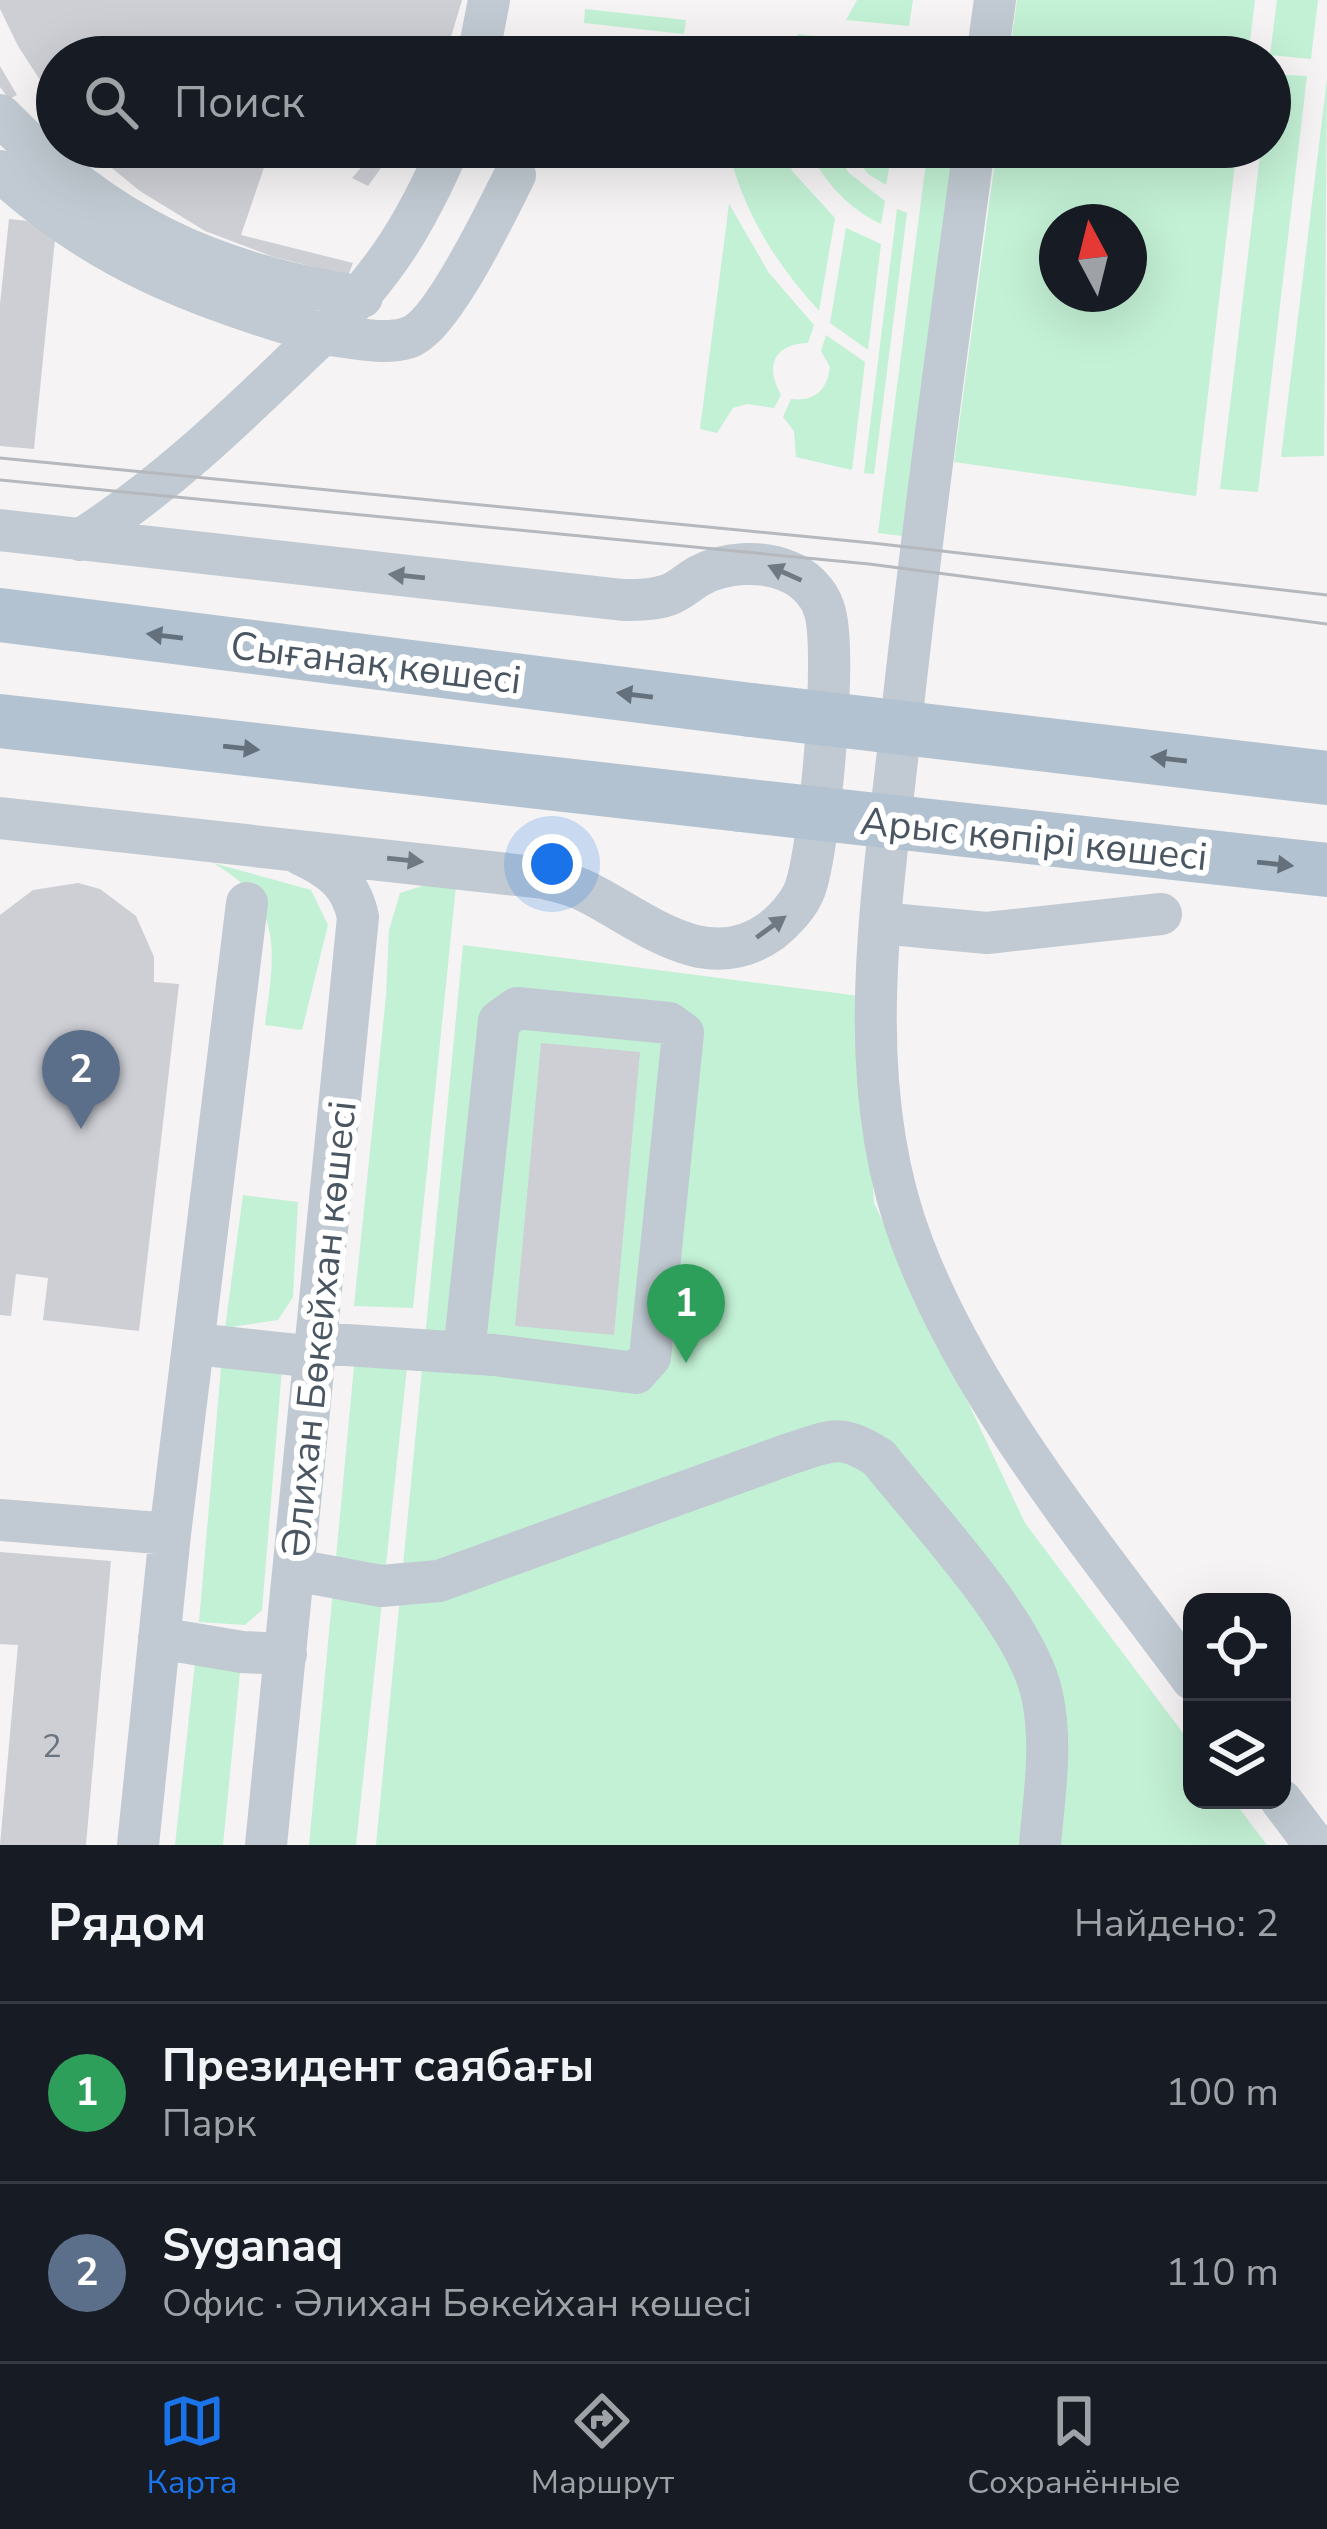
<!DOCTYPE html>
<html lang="ru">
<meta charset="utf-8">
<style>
body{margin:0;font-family:"Nunito Sans",sans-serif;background:#242831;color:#f1f3f6}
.controls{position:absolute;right:36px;bottom:36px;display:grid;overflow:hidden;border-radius:24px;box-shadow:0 12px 48px #0002}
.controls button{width:108px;height:108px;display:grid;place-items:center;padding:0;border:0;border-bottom:3px solid #363941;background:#171b24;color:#f1f3f6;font:60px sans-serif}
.compass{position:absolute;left:1039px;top:204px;width:108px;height:108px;border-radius:50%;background:#171b24;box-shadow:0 12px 48px #0002;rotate:353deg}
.you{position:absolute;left:552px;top:864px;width:42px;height:42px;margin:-30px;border:9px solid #fff;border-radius:50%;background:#1a73e8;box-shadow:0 0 0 18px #1a73e833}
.badge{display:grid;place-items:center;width:78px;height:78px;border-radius:50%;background:#1a73e8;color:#fff;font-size:39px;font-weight:700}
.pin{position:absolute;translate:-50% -99px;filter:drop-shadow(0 3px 6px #0008)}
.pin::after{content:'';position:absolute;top:63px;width:42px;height:36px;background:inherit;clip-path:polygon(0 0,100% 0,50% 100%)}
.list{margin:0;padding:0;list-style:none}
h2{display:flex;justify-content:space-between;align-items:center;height:156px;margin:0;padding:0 48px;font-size:51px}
h2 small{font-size:39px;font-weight:400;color:#9ea1a6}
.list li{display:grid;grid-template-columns:78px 1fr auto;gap:36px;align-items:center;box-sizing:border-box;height:180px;padding:0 48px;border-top:3px solid #363941}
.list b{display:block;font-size:45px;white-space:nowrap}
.list p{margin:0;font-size:39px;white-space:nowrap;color:#9ea1a6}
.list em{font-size:39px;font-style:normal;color:#9ea1a6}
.icon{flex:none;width:66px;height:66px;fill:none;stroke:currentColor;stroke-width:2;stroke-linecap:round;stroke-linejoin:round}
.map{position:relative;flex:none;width:1327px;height:1845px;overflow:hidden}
.search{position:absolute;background:#171b24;box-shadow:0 12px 48px #0002;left:36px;right:36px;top:36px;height:132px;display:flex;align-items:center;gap:30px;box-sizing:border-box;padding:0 42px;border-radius:66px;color:#9ea1a6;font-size:45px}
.sheet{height:516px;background:#171b24}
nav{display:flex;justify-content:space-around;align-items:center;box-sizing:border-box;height:168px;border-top:3px solid #363941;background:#171b24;font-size:33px;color:#9ea1a6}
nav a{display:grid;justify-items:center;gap:6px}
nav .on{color:#1a73e8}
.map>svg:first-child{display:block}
</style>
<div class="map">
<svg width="1327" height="1845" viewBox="0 0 1327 1845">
<rect width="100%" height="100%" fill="#f5f3f3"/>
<path fill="#c3f1d5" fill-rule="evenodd" d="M857 0H913L909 26 846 20Z
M1017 0H1255L1248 57H1009Z
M1277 0H1318L1311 59 1270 55Z
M585 9 686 20 684 34 584 23Z
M798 34 931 49 930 57H873L794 48Z
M1270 74 1307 76 1258 492 1220 489 1261 147H1270Z
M1327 79 1324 456 1281 457Z
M728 147H780L793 172 835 218 819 311C776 264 742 210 728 147Z
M807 147H832L849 173 885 201 881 224C846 207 824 181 807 147Z
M847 147H893L886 185 868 174Z
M928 147H954L902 536 878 533Z
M997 147H1237L1196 496 954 462ZM1129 222V294H1057V222Z
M729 204 769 273 814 325 808 343C775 344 764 365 781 395L774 408 747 404 733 408 717 433 700 429Z
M897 209 907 213 874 474 864 473Z
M846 228 881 244 868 350 830 323Z
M826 335 865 362 852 470 796 457 794 431 783 417 791 399C815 402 827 390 830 367L821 351Z
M213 863 311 890 328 925 302 1030 265 1025C274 953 286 905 213 863Z
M429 884 456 886 413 1308 354 1306 386 996 389 930 400 893Z
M463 945 860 996 874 1203 1025 1523 1192 1745V1800H1233L1267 1845H376Z
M243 1195 298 1202 293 1297 278 1320 225 1328Z
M356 1345 409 1349 356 1845H309Z
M222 1356 282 1368 262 1610 245 1625 199 1622Z
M197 1645 242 1652 223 1845H175Z"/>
<path fill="#cdcfd5" d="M0 0H462L445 57H57V106L18 46 0 9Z
M0 66 17 95 9 99 0 87Z
M86 147H271L241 235 353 263 348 276 271 256 205 231 140 191Z
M379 147H396L368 186 352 178Z
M9 219 38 222 55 239 34 449 0 446V304Z
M78 883 100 889 136 916 154 957V982L179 984 139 1331 43 1320 48 1278 16 1274 11 1316 0 1315V915L33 890Z
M541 1043 640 1052 614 1335 515 1326Z
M0 1552 111 1561 86 1845H0L18 1645 0 1644Z"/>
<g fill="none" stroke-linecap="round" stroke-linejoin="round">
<path stroke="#c1cad2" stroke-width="42" d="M478 57 489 0
M987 57 995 0
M0 115C107 225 211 274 362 297
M974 147C948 339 922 531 901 724 883 895 849 1079 913 1245 973 1402 1093 1545 1192 1679
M0 171C97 260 197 298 322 334 383 278 416 223 449 147
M0 530 623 600C639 600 653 600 668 595 680 591 688 582 699 576 724 562 761 560 787 571 803 577 819 592 824 609 838 647 820 848 805 889 799 905 784 921 771 931 706 978 643 920 587 892 574 885 558 882 544 878L0 818
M80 540C171 482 245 408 322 334 347 336 382 346 407 338 442 328 497 210 515 175
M880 923 987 933 1161 914
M317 1343 494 1355 636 1373 650 1357 683 1033 669 1023 517 1008 499 1021 464 1353
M196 1344 315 1357
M0 1520 170 1534 138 1845
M170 1534 247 903
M295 1570 381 1586 439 1581 789 1454C831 1441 840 1432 879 1458 927 1519 1027 1623 1042 1695 1053 1744 1044 1796 1040 1845
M159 1638 242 1652 286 1654
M1281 1800 1315 1845
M266 1845 358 917C351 883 331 868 300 854"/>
<path stroke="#b3c2d1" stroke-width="54" d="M0 615 751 710
M0 721 741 805"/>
<path stroke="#b5b8bd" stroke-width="3" d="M0 458 872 543 1327 595
M0 480 869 564 1327 624"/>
<path stroke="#b3c2d1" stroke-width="54" d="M751 710 1327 778
M741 805 1327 870"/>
</g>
<defs><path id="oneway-solid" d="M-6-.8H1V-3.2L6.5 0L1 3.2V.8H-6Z" transform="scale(3)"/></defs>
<g fill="#6e7983">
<use href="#oneway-solid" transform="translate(785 573) rotate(-156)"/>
<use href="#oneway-solid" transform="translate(407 576) rotate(-174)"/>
<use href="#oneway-solid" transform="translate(405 860) rotate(6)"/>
<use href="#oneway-solid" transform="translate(771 927) rotate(-36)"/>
</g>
<g fill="#64717d">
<use href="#oneway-solid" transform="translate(165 636) rotate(-173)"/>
<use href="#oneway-solid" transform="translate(635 695) rotate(-173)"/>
<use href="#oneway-solid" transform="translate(241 748) rotate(6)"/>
<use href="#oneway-solid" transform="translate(1169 759) rotate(-173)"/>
<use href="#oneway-solid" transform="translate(1275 864) rotate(6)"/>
</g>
<g text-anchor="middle" stroke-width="12" stroke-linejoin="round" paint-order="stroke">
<g font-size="33" fill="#6b747e">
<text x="52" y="1757">2</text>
</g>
<g font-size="39" fill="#4a5661" stroke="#fff">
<text transform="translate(376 662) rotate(7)" y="14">Сығанақ көшесі</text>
<text transform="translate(1034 838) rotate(6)" y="14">Арыс көпірі көшесі</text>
<text transform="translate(318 1329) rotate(-84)" y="14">Әлихан Бөкейхан көшесі</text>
</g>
</g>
</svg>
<div class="controls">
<button><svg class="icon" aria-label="locate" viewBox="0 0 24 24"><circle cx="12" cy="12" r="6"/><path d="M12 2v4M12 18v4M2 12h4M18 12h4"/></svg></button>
<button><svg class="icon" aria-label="layers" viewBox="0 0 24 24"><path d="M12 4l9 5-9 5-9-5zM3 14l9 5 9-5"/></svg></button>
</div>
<svg class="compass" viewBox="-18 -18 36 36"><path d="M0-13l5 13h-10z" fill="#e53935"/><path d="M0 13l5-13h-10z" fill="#9ea1a6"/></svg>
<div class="you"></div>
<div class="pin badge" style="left:686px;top:1363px;background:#2e9e5b">1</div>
<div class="pin badge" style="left:81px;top:1129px;background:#5c6f8a">2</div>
<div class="search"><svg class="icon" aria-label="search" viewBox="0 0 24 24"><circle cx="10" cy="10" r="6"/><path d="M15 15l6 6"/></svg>Поиск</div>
</div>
<section class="sheet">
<h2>Рядом<small>Найдено: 2</small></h2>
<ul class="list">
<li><span class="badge" style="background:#2e9e5b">1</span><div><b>Президент саябағы</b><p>Парк</p></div><em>100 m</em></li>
<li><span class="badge" style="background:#5c6f8a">2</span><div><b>Syganaq</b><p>Офис · Әлихан Бөкейхан көшесі</p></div><em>110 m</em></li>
</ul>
</section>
<nav>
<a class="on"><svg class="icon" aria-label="map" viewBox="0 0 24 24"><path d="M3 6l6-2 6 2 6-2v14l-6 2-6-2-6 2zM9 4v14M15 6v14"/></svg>Карта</a>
<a><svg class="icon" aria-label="directions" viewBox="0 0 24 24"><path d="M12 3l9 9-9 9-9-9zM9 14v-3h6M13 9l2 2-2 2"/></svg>Маршрут</a>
<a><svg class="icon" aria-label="saved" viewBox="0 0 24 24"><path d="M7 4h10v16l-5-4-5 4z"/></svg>Сохранённые</a>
</nav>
